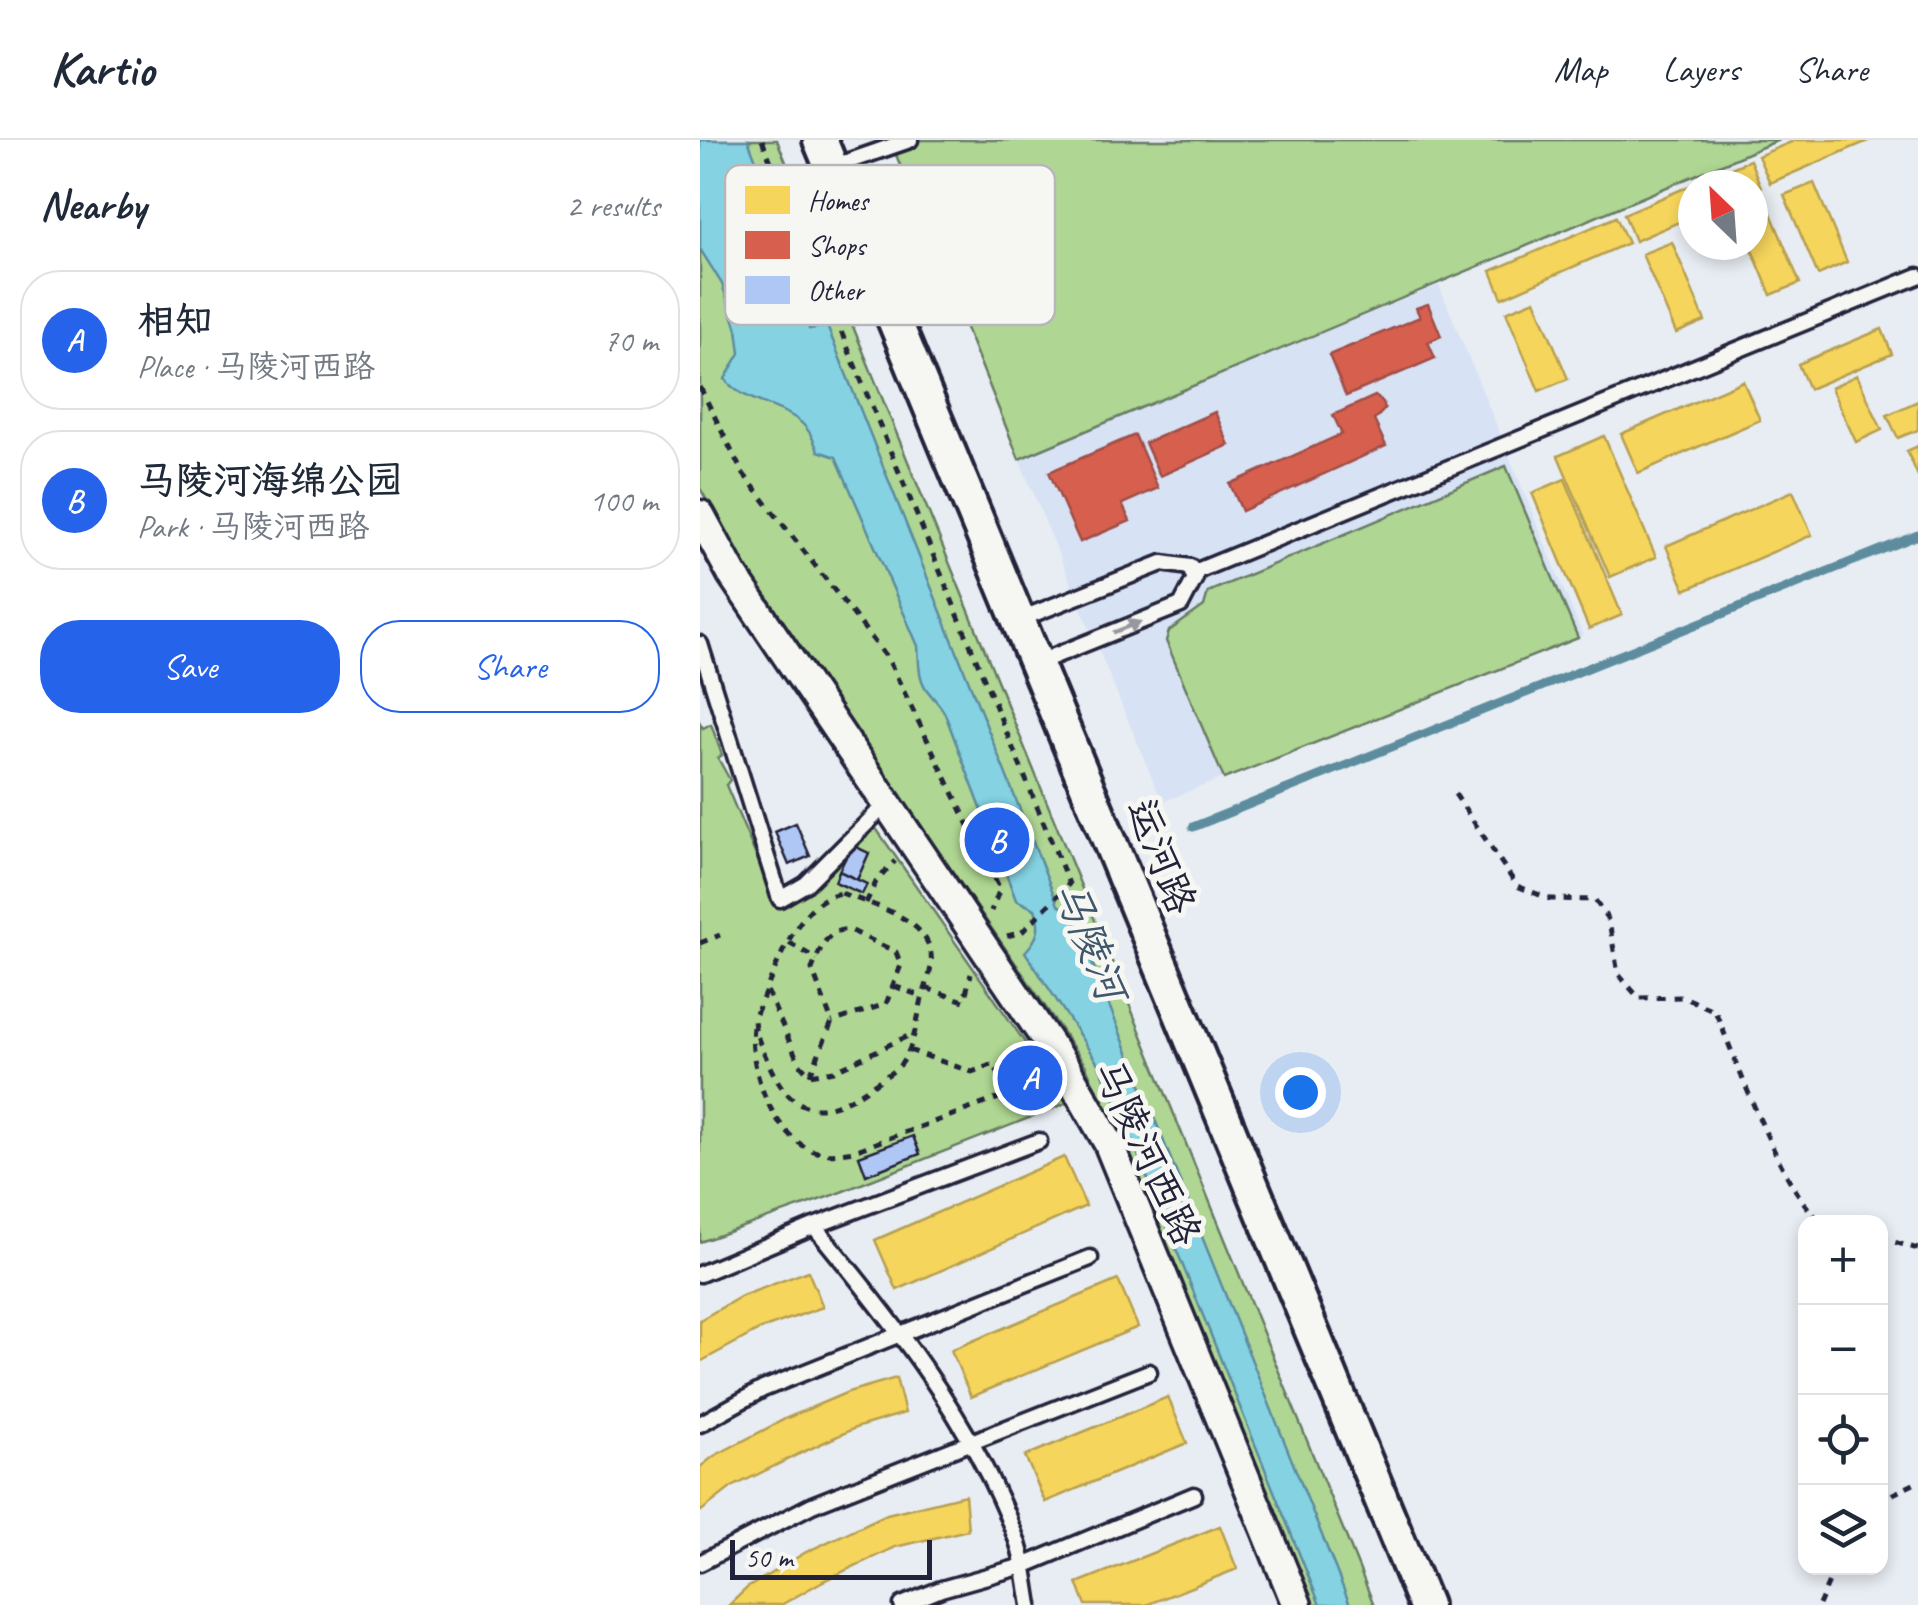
<!DOCTYPE html>
<meta charset="utf-8">
<style>
body{margin:0;font-family:Caveat,"LXGW WenKai TC",sans-serif;background:#f6f6f7;color:#1f2937}
.controls{position:absolute;right:30px;bottom:30px;display:grid;overflow:hidden;border-radius:20px;box-shadow:0 5px 15px #0003}
.controls button{width:90px;height:90px;display:grid;place-items:center;padding:0;border:0;border-bottom:2px solid #e0e1e3;background:#fff;color:#1f2937;font:50px sans-serif}
.compass{position:absolute;left:978px;top:30px;width:90px;height:90px;border-radius:50%;background:#fff;box-shadow:0 5px 15px #0003;rotate:335deg}
.scale{position:absolute;left:30px;bottom:25px;width:202px;box-sizing:border-box;padding-left:10px;border:5px solid #22223b;border-top:0;font-size:28px;line-height:35px;white-space:nowrap;color:#22223b;-webkit-text-stroke:8px #f6f6f2;paint-order:stroke}
.you{position:absolute;left:600px;top:952px;width:35px;height:35px;margin:-25px;border:8px solid #fff;border-radius:50%;background:#1a73e8;box-shadow:0 0 0 15px #1a73e833}
.badge{display:grid;place-items:center;width:65px;height:65px;border-radius:50%;background:#2563eb;color:#fff;font-size:32px;font-weight:700}
.pin{position:absolute;translate:-50% -50%;border:5px solid #fff;box-shadow:0 2px 10px #0006}
.list{margin:0;padding:0;list-style:none}
h2{display:flex;justify-content:space-between;align-items:center;height:130px;margin:0;padding:0 40px;font-size:42px}
h2 small{font-size:32px;font-weight:400;color:#747a83}
.list li{display:grid;grid-template-columns:65px 1fr auto;gap:30px;align-items:center;box-sizing:border-box;height:140px;margin:0 20px 20px;padding:0 20px;border:2px solid #e0e1e3;border-radius:40px}
.list b{display:block;font-size:38px;white-space:nowrap}
.list p{margin:0;font-size:32px;white-space:nowrap;color:#747a83}
.list em{font-size:32px;font-style:normal;color:#747a83}
.actions{display:flex;gap:20px;padding:30px 40px}
.actions a{flex:1;padding:22px 0;border:2px solid #2563eb;border-radius:40px;text-align:center;font-size:35px;color:#2563eb}
.actions .main{background:#2563eb;color:#fff}
.icon{flex:none;width:55px;height:55px;fill:none;stroke:currentColor;stroke-width:2;stroke-linecap:round;stroke-linejoin:round}
.map{position:relative;flex:none;width:1218px;height:1465px;overflow:hidden}
header{display:flex;align-items:center;gap:60px;box-sizing:border-box;height:140px;padding:0 50px;background:#fff;border-bottom:2px solid #e0e1e3}
header strong{font-size:48px}
nav{display:flex;gap:55px;margin-inline-start:auto;font-size:35px}
main{display:flex}
aside{flex:1;background:#fff}
.map>svg:first-child{display:block}
</style>
<header>
<strong>Kartio</strong>
<nav><a>Map</a><a>Layers</a><a>Share</a></nav>
</header>
<main>
<aside>
<h2>Nearby<small>2 results</small></h2>
<ul class="list">
<li><span class="badge">A</span><div><b>相知</b><p>Place · 马陵河西路</p></div><em>70 m</em></li>
<li><span class="badge">B</span><div><b>马陵河海绵公园</b><p>Park · 马陵河西路</p></div><em>100 m</em></li>
</ul>
<div class="actions"><a class="main">Save</a><a>Share</a></div>
</aside>
<div class="map">
<svg width="1218" height="1465" viewBox="0 0 1218 1465">
<rect width="100%" height="100%" fill="#e8edf3"/>
<filter id="ink" filterUnits="userSpaceOnUse"><feTurbulence type="fractalNoise" baseFrequency=".01" numOctaves="2"/><feDisplacementMap in="SourceGraphic" scale="20" xChannelSelector="R" yChannelSelector="G"/><feConvolveMatrix kernelMatrix="1 2 1 2 8 2 1 2 1" color-interpolation-filters="sRGB"/></filter>
<g filter="url(#ink)">
<path fill="#d7e2f4" d="M739 145 883 496 462 662 319 319Z"/>
<path fill="#afd692" stroke="#687c66" stroke-width="2.5" d="M0 0H77L674 1465H606L386 926 76 474 29 400 0 348Z
M190 0H1079L319 319Z
M806 326 878 498 524 639 466 501 469 491 504 466 508 452Z
M0 583 3 588 11 584 22 615 18 618 30 640 26 645 75 761 173 684 367 963 136 1054 0 1102Z"/>
<path fill="#84d2e2" stroke="#5d8c9f" stroke-width="2.5" d="M0 0H48L100 134 91 145 109 189 127 186 358 765 372 773 650 1465H620L426 985 399 925 325 812C339 797 341 788 335 769L316 760 245 574C240 563 231 557 225 547 218 535 219 520 218 506L136 317 118 311C115 304 112 295 107 289 90 265 42 264 25 239L40 213 37 189 22 144 0 109Z"/>
<path fill="#f6d55c" stroke="#b69f52" stroke-width="2.5" d="M1096 0H1170L1070 43 1058 16Z
M1050 20 1061 47 1053 50V45H993V76L935 101 924 74Z
M1114 43 1147 122 1118 135 1084 55Z
M1067 64 1100 143 1071 155 1050 105H1053V70Z
M916 77 928 103 802 158 791 131Z
M972 102 1005 181 976 193 942 114Z
M835 160 868 239 839 251 806 172Z
M1182 189 1192 214 1109 249 1098 224Z
M1157 235 1182 290 1156 302 1131 248Z
M1043 241 1060 280 938 333 921 294Z
M1218 261V290L1198 298 1187 275Z
M904 296 956 417 910 437 858 316Z
M1218 306V336L1207 311Z
M865 339 922 475 889 489 832 353Z
M1093 351 1112 395 985 450 966 406Z
M364 1017 386 1066 197 1150 175 1100Z
M108 1131 123 1167 61 1189 0 1222V1180L42 1156Z
M418 1140 438 1187 271 1257 251 1210Z
M196 1238 205 1273 155 1288 99 1314 32 1347 0 1372V1327L14 1316 87 1278 148 1252Z
M468 1257 487 1303 345 1362 325 1316Z
M265 1355 268 1390 195 1407 123 1441 81 1465H29L47 1448 106 1412 187 1374Z
M520 1386 537 1429 446 1465H386L377 1443Z"/>
<path fill="#d6604d" stroke="#a04d48" stroke-width="2.5" d="M728 164 741 196 728 202 735 218 646 256 629 215 720 177 716 168Z
M675 256 683 262 685 269 674 280 686 306 542 371 530 344 642 294 633 275Z
M515 272 529 305 460 336 445 303Z
M435 295 458 348 422 364 430 381 380 402 349 332Z"/>
<g fill="none" stroke-linecap="round" stroke-linejoin="round">
<path stroke="#5d8c9f" stroke-width="9" d="M493 687 1218 395"/>
</g>
<path fill="#afc7f5" stroke="#22223b" stroke-width="2.5" d="M96 683 110 716 89 725 75 692Z
M152 705 169 713 157 740 139 731Z
M139 731 167 744 162 754 135 742Z
M213 996 220 1014 166 1035 159 1016Z"/>
<g fill="none" stroke-linecap="round" stroke-linejoin="round">
<g stroke="#22223b" stroke-width="21">
<path id="service" d="M132 27 210 0
M492 433 1218 136
M318 480 462 423 490 427 495 438 481 465 337 523
M0 504 80 759 106 744 186 664
M114 1086C193 1182 272 1280 316 1398 324 1418 326 1443 330 1465
M0 1134 114 1086 339 1001
M0 1284 63 1249 390 1118
M0 1423 112 1365 449 1232
M202 1465 241 1449 323 1426 494 1355"/>
</g>
<g stroke="#22223b" stroke-width="35">
<path id="minor" d="M0 375 32 434 366 929 408 1002 597 1465"/>
</g>
<g stroke="#22223b" stroke-width="40">
<path id="tertiary" d="M120 0 725 1465"/>
</g>
<path stroke="#22223b" stroke-width="5" stroke-dasharray="8 8" stroke-linecap="butt" d="M62 0 369 744 322 792 307 796
M0 247 42 332 188 519 300 749 291 771
M755 654 817 746 850 759 895 760 909 781 918 834 939 858 984 857 1015 871C1038 923 1082 1052 1122 1082
M141 753C167 763 204 772 222 794 239 815 229 836 222 859 217 879 214 908 201 924 193 933 179 940 170 947 123 980 91 976 68 922 62 908 54 893 54 878 73 839 94 760 141 753Z
M166 763 176 742 195 721
M0 803 20 795
M89 803 117 819
M194 846 223 857
M226 848 264 861 271 834
M67 851 99 923 110 935 134 931 212 894
M53 887C48 927 72 996 114 1011 127 1016 140 1013 154 1011L299 958 345 948
M209 910 272 932 294 924 310 957
M110 935 132 882 112 829C120 811 126 787 150 790L196 812 201 825 186 864 132 882
M1180 1098 1218 1109
M1180 1365 1193 1354 1218 1342
M1119 1465 1135 1428"/>
<use href="#service" stroke="#f6f6f2" stroke-width="14"/>
<use href="#minor" stroke="#f6f6f2" stroke-width="28"/>
<use href="#tertiary" stroke="#f6f6f2" stroke-width="32"/>
</g>
<defs><path id="oneway-solid" d="M-6-.8H1V-3.2L6.5 0L1 3.2V.8H-6Z" transform="scale(2.5)"/></defs>
<use fill="#9797a0" href="#oneway-solid" transform="translate(427 487) rotate(-22)"/>
</g>
<g text-anchor="middle" stroke-width="10" stroke-linejoin="round" paint-order="stroke">
<g font-size="40" fill="#22223b" stroke="#f6f6f2">
<text transform="translate(462 716) rotate(68)" y="14">运河路</text>
<text transform="translate(448 1012) rotate(65)" y="14">马陵河西路</text>
</g>
<g font-size="42" font-style="italic" fill="#3f576d" stroke="#f6f6f2">
<text transform="translate(391 800) rotate(68)" y="15">马陵河</text>
</g>
</g>
<rect x="25" y="25" width="330" height="160" rx="15" fill="#f6f6f2" stroke="#b6b6bb" stroke-width="2.5"/>
<rect x="45" y="46" width="45" height="28" fill="#f6d55c"/>
<rect x="45" y="91" width="45" height="28" fill="#d6604d"/>
<rect x="45" y="136" width="45" height="28" fill="#afc7f5"/>
<g font-size="28" fill="#22223b">
<text x="108" y="70">Homes</text>
<text x="108" y="115">Shops</text>
<text x="108" y="160">Other</text>
</g>
</svg>
<div class="controls">
<button>+</button>
<button>−</button>
<button><svg class="icon" aria-label="locate" viewBox="0 0 24 24"><circle cx="12" cy="12" r="6"/><path d="M12 2v4M12 18v4M2 12h4M18 12h4"/></svg></button>
<button><svg class="icon" aria-label="layers" viewBox="0 0 24 24"><path d="M12 4l9 5-9 5-9-5zM3 14l9 5 9-5"/></svg></button>
</div>
<svg class="compass" viewBox="-18 -18 36 36"><path d="M0-13l5 13h-10z" fill="#e53935"/><path d="M0 13l5-13h-10z" fill="#747a83"/></svg>
<div class="scale">50 m</div>
<div class="you"></div>
<div class="pin badge" style="left:330px;top:938px">A</div>
<div class="pin badge" style="left:297px;top:700px">B</div>
</div>
</main>
